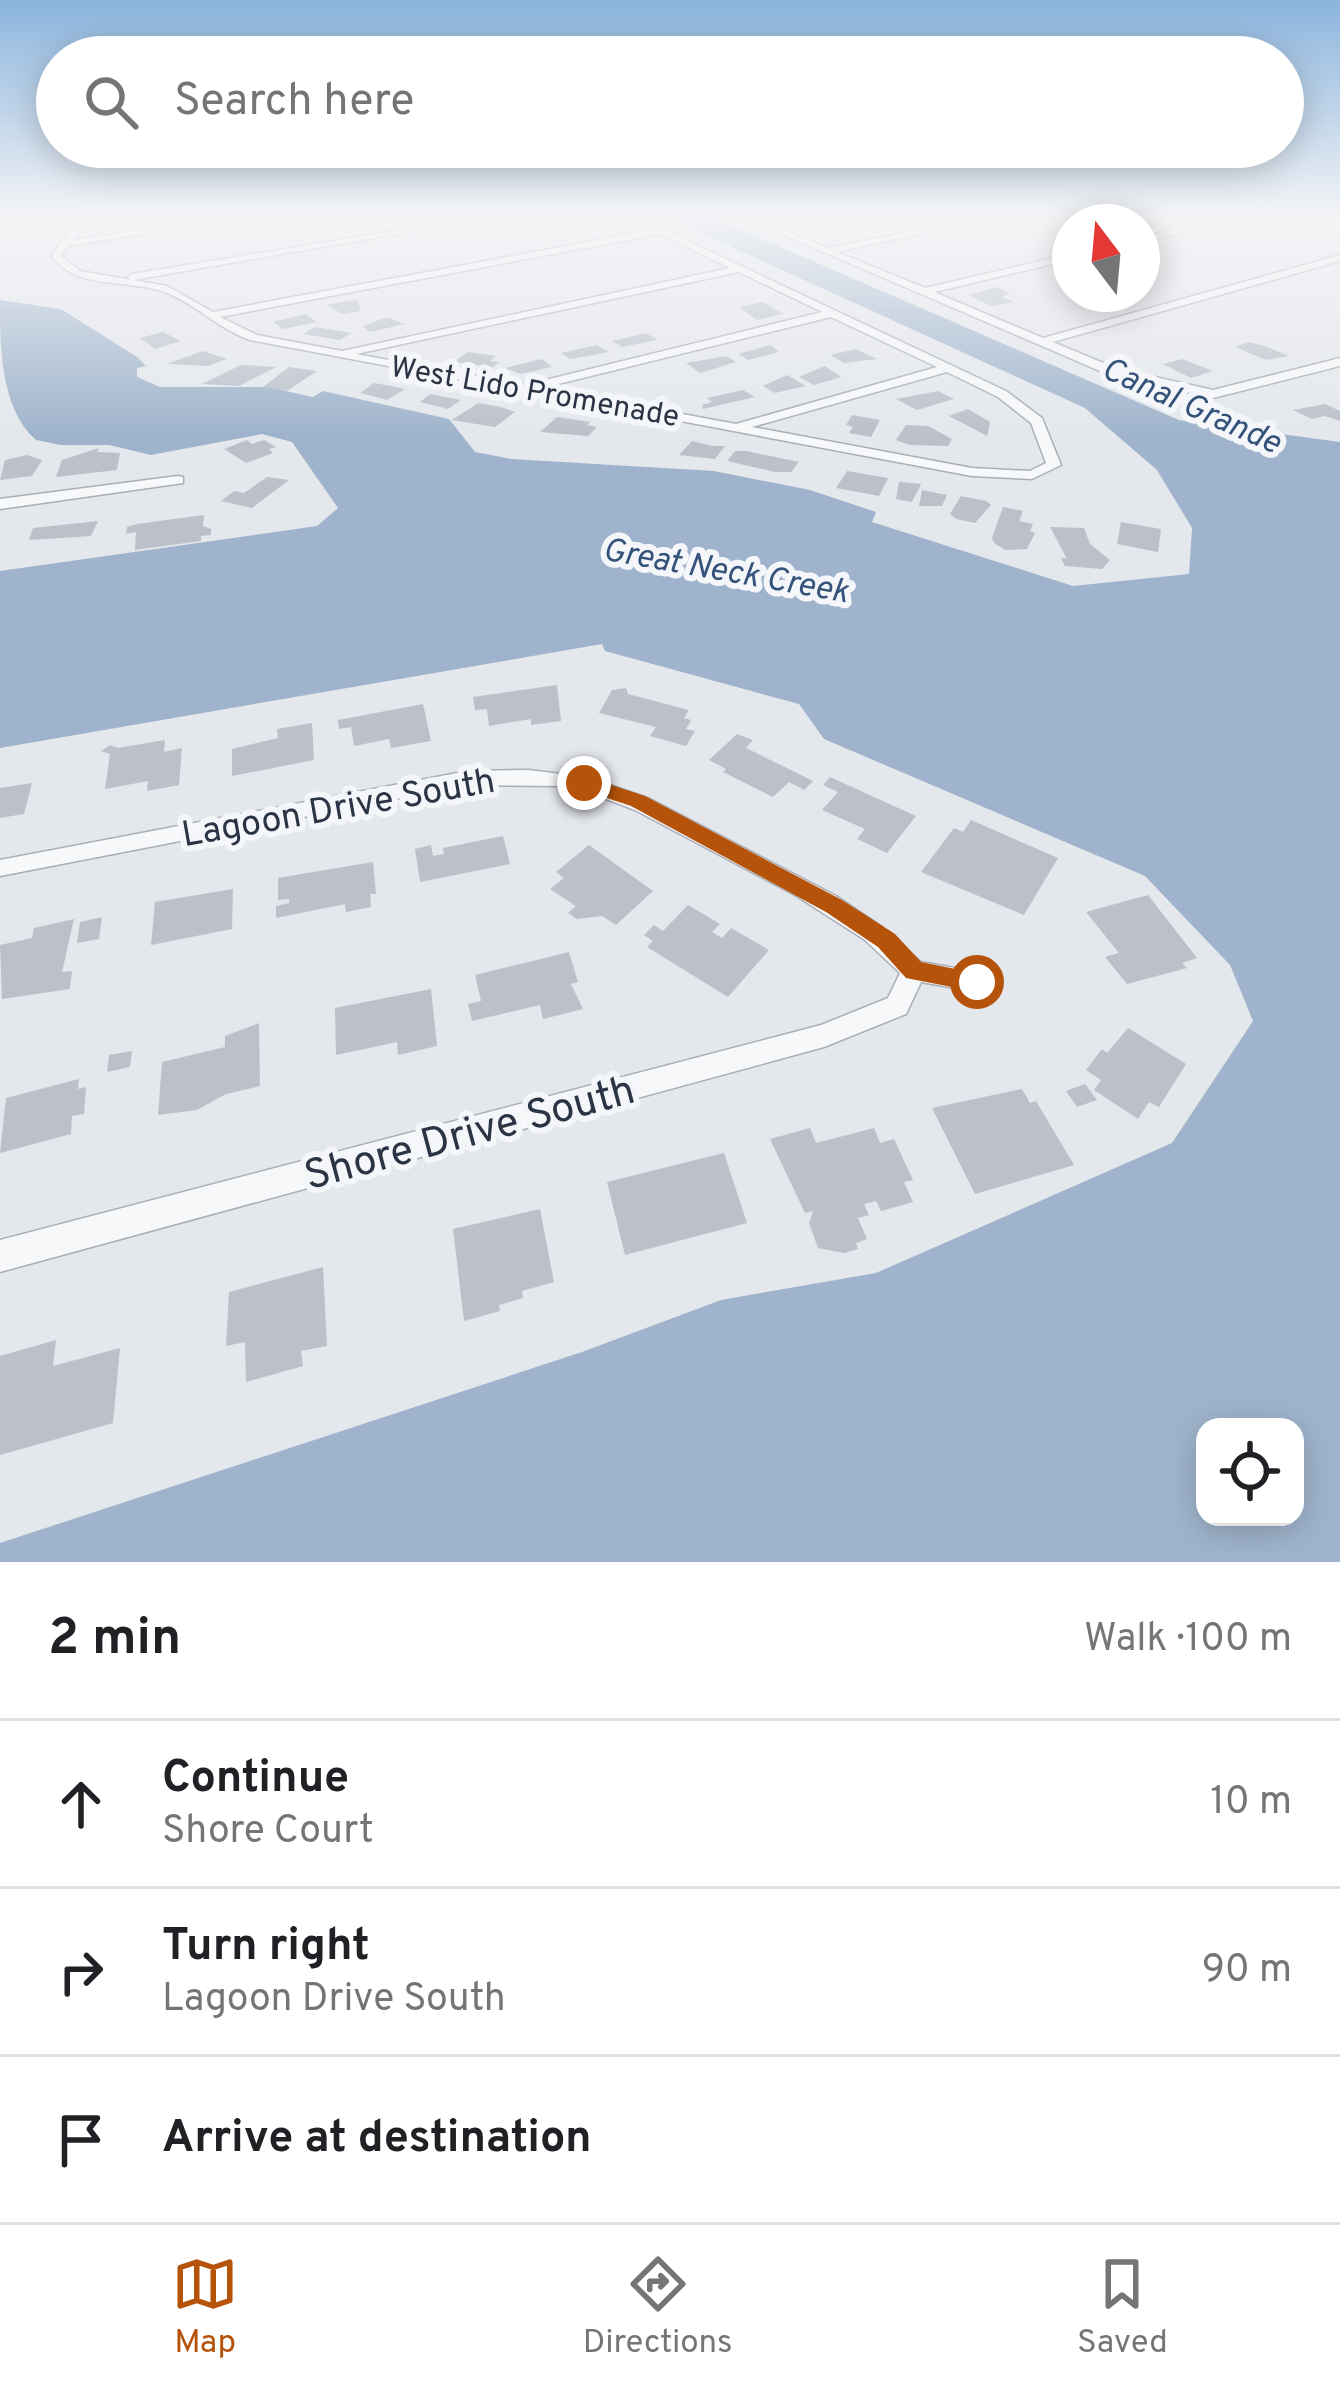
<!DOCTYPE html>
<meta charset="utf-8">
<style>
body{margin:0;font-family:Overpass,sans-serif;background:#f2f2f2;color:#202124}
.controls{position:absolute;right:36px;bottom:36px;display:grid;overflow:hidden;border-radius:24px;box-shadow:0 6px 30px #0003}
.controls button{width:108px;height:108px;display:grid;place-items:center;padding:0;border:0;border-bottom:3px solid #e0e0e0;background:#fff;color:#202124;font:60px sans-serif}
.compass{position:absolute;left:1052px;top:204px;width:108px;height:108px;border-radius:50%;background:#fff;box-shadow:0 6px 30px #0003;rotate:344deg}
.stop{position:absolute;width:36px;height:36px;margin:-27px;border:9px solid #b45309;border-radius:50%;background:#fff}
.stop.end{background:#b45309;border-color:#fff;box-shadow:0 3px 12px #0008}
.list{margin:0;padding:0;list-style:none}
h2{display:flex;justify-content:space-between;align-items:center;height:156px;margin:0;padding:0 48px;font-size:51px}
h2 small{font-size:39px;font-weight:400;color:#757577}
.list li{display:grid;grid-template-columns:78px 1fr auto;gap:36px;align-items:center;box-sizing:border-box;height:168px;padding:0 48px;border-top:3px solid #e0e0e0}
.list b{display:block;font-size:45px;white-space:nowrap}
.list p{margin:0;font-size:39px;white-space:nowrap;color:#757577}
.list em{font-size:39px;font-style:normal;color:#757577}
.icon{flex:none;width:66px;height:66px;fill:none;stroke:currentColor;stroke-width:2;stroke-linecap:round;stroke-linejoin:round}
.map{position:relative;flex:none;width:1340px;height:1562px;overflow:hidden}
.search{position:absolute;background:#fff;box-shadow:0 6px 30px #0003;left:36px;right:36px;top:36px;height:132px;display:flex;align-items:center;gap:30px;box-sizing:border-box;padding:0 42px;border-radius:66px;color:#757577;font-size:45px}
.sheet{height:660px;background:#fff}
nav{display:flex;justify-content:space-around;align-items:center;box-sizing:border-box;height:168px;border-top:3px solid #e0e0e0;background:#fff;font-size:33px;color:#757577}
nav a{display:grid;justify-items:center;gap:6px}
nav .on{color:#b45309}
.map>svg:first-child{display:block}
</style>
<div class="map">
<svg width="1340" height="1562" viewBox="0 0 1340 1562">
<rect width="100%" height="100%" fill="#e4e7ec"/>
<path fill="#9fb4cc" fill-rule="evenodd" d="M664 216H709L1179 420 1340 442V1562H0V1543L582 1352 721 1300 876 1273 1172 1143 1253 1021 1230 965 1145 876 824 739 799 704 605 651 602 644 0 748V571L317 526 338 508 292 442 262 434 151 455 109 445H61L36 440C0 409 0 344 0 300L61 309 137 357 146 366 137 368V377L160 387H267L313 397 323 391 449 419 475 452 511 459 714 471 810 490 876 512 872 522 1073 586 1189 574 1192 528 1157 470 1085 408ZM1205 1427H1295V1517H1205Z"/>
<path fill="#bbc0ca" d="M794 216H818L835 222 798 226 779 218Z
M997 287 1010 293 1002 297 1014 302 991 306 968 295Z
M357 299 361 311 342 314 327 305Z
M763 302 783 314 757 320 739 307Z
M305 314 317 322 283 329 273 322Z
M387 317 405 324 370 332 363 326Z
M315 327 352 333 340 340 303 334Z
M163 332 181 341 155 349 140 338Z
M646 333 657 340 622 347 612 341Z
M1248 342 1262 345 1289 356 1266 360 1235 347Z
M597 345 609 352 570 359 561 353Z
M770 345 779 352 748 360 738 354Z
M856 349 877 359 844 363 830 355Z
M203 351 227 359 208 366 167 364Z
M468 352 496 356 490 361 499 362 493 367 454 362Z
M726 356 736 362 700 373 686 363Z
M542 359 552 367 521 374 505 368Z
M1182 359 1213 371 1191 378 1163 364Z
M241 365 276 367 239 386 202 384Z
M825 366 841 377 814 385 799 377Z
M289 367 317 371 287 391 263 387Z
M787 375 806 386 775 393 763 386Z
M374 383 391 386 405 389 387 400 360 393Z
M743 390 755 397 703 409 702 405 712 402 707 398Z
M938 391 954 399 917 410 896 399Z
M430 394 461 400 448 409 420 402Z
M478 403 501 407 515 412 495 427 452 420Z
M1325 404 1340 411V421L1325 416 1312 419 1293 410Z
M968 409 990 422 987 436 949 416Z
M852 415 880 420 871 437 849 433 853 427 846 425Z
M557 417 590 422 587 425 597 427 588 436 540 432Z
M906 425 928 426 952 439 948 446 910 445 896 440Z
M247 440 252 444 264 440 276 447 269 449 273 453 246 463 224 449Z
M692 441 712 446H725L715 459 679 455Z
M99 448 97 452 120 453 117 470 56 477 62 460Z
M735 451H746L799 462 791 472H775L727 461Z
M27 455 42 460 32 476 0 480 5 460Z
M847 471 888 478 879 496 836 488Z
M267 477 289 480 252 508 221 501 234 491 244 493Z
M899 482 921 484 912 502 896 499Z
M922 490 947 495 942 506H919Z
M961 496 986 501 991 505 975 523 956 519 950 514Z
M1003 507 1023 511 1019 521 1033 524 1030 531 1035 533 1027 549 1006 550 995 544 992 538Z
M204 515 203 526 211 529V535L201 536V541L135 550 136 532 126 534 127 527 137 524Z
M98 521 91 536 29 540 33 528Z
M1121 522 1161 529 1158 552 1117 544Z
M1050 527 1084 528 1090 544 1110 560 1102 569 1065 566 1061 558 1067 559Z
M557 685 561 721 531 725V719L489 726 487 709 475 710 473 697Z
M626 688 628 694 689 710 684 718 691 720 686 729 695 731 686 746 650 736 656 727 599 713 612 690Z
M423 704 431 741 391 748 389 739 354 746 351 727 339 729 338 720Z
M312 723 314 760 232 776V749L278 738 277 729Z
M737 734 753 740 746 748 813 781 804 790 789 782 773 797 723 772 726 769 709 760Z
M165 740 164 752 182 748 179 785 147 791 148 781 105 789 110 754 101 751 110 745 118 748Z
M830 777 916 816 887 853 857 839 865 829 822 810 838 792 823 785Z
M32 783 24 814 0 818V788Z
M971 820 1058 858 1024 915 921 872 954 828 963 832Z
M503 836 510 864 420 882 415 849 431 845 433 856 444 854 443 848Z
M589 845 653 891 616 925 602 916 577 919 568 913 576 906 550 889 564 878 556 872Z
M373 862 376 894H370L371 907 346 912 345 904 276 918V906L289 903V899L278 900V878Z
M233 889 232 929 151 945 155 902Z
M1148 895 1197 958 1182 963 1187 968 1127 984 1105 957 1119 953 1086 912Z
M688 905 720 924 712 932 722 938 731 928 769 950 728 997 647 947 653 941 644 935 654 925 663 931Z
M102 917 99 939 77 943 80 922Z
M74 919 62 972 72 971 70 989 2 999 0 945 32 938 34 928Z
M569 952 578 982 571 984 583 1009 543 1019 540 1005 472 1021 468 1004 481 1001 475 975Z
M431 989 437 1046 398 1055 397 1042 336 1055 335 1008Z
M259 1023 260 1086 226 1094 197 1110 158 1115 162 1062 225 1047V1036Z
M1128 1028 1186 1064 1159 1107 1149 1102 1138 1119 1094 1090 1101 1080 1086 1070 1102 1049 1107 1053Z
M132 1051 130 1067 107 1072 109 1055Z
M79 1079 78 1089 86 1087 84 1114 72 1116 71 1134 0 1153 6 1098Z
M1085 1084 1097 1100 1077 1107 1066 1091Z
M1022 1089 1030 1103 1036 1101 1074 1165 975 1194 932 1108Z
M810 1128 816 1143 874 1128 880 1143 894 1139 913 1180 904 1182 913 1202 881 1211 876 1201 864 1204 869 1215 858 1218 867 1239 856 1243 858 1249 844 1253 818 1248 809 1223 813 1211 805 1213 770 1139Z
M724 1153 747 1223 625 1255 607 1182Z
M540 1209 554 1282 522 1291 523 1298 499 1305 500 1311 464 1321 453 1229Z
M323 1267 327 1346 301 1351 303 1366 246 1382 245 1342 226 1346 229 1292Z
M56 1340 53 1366 120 1348 113 1423 0 1455V1356Z"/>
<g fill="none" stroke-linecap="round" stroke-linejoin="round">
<g stroke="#a9aeb7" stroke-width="3">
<path id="minor" d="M81 216H89L73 240 236 216H255L68 246 61 256 80 271 131 280 127 277 132 274 484 216H501L133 280 167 286 213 312 651 230 625 216H635L1006 391 1042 418 1061 465 1032 479 972 476 250 340C216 328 192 300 158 290 120 279 79 290 51 256ZM659 234 730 268 342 351 257 335 220 317ZM739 272 822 312 525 385 356 354ZM831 317 937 367 736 424 542 388ZM947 372 998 397 1031 423 1046 463 1030 471 972 468 752 427Z
M740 216H751L828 248 983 216H998L837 252 925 288 1070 254V260L934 292 1043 338 1340 255V261L1053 342 1115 368 1213 390 1340 358V366L1213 398 1107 374Z
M1233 216H1246L1142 243V237Z
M178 476 183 477V483L0 509V499Z
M528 770 587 777 650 799 836 896 882 927 921 962 977 972 986 975 990 982 986 989 977 992 921 982 906 1014 824 1047 0 1272V1240L821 1025 888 998 900 973 865 940 795 895 635 810 585 791 558 786 468 785 0 876V860L468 771Z"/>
</g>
<use href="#minor" fill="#f7f8fa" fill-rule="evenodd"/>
</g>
<linearGradient id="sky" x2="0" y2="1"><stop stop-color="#8bb4dd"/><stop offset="0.5" stop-color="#f3f4f6"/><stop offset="1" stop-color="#f3f4f6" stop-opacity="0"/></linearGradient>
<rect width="1340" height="434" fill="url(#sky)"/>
<path fill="#b45309" d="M584 776 645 796 842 900 895 934 921 962 985 975V989L977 992 906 978 878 947 826 912 631 806 577 788V778Z"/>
<g text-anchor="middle" stroke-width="12" stroke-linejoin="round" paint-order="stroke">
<g font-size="30" fill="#2b3445" stroke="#f4f6f9">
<text transform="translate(535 391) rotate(10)" y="10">West Lido Promenade</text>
</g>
<g font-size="33" font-style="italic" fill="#34527a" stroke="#f4f6f9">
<text transform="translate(1192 404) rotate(24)" y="12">Canal Grande</text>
<text transform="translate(726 569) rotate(10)" y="12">Great Neck Creek</text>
</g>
<g font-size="36" fill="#2b3445" stroke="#f4f6f9">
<text transform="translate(338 806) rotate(-10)" y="13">Lagoon Drive South</text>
</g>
<g font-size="42" fill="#2b3445" stroke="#f4f6f9">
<text transform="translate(469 1131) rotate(-15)" y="15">Shore Drive South</text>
</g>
</g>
</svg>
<div class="controls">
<button><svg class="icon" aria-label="locate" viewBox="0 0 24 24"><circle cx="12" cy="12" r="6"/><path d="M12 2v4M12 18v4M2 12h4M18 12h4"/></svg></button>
</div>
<svg class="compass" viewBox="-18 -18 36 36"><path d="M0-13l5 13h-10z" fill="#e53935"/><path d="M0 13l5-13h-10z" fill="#757577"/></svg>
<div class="stop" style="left:977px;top:982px"></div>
<div class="stop end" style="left:584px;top:783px"></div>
<div class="search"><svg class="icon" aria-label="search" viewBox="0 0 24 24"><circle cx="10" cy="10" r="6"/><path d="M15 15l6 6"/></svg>Search here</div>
</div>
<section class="sheet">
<h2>2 min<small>Walk · 100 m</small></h2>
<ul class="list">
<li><svg class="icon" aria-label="ahead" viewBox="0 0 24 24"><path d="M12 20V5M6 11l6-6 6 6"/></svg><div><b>Continue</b><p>Shore Court</p></div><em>10 m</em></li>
<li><svg class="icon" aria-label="right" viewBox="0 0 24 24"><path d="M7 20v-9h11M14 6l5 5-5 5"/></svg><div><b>Turn right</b><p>Lagoon Drive South</p></div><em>90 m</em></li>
<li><svg class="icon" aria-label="arrive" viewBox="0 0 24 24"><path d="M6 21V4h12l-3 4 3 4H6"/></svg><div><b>Arrive at destination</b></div></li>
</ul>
</section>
<nav>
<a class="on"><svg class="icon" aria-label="map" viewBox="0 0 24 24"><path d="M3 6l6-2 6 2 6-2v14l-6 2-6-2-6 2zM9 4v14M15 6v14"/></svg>Map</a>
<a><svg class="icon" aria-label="directions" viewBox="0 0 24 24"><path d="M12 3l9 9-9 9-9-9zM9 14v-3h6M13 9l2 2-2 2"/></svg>Directions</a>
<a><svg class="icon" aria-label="saved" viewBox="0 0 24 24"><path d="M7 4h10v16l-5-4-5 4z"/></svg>Saved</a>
</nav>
